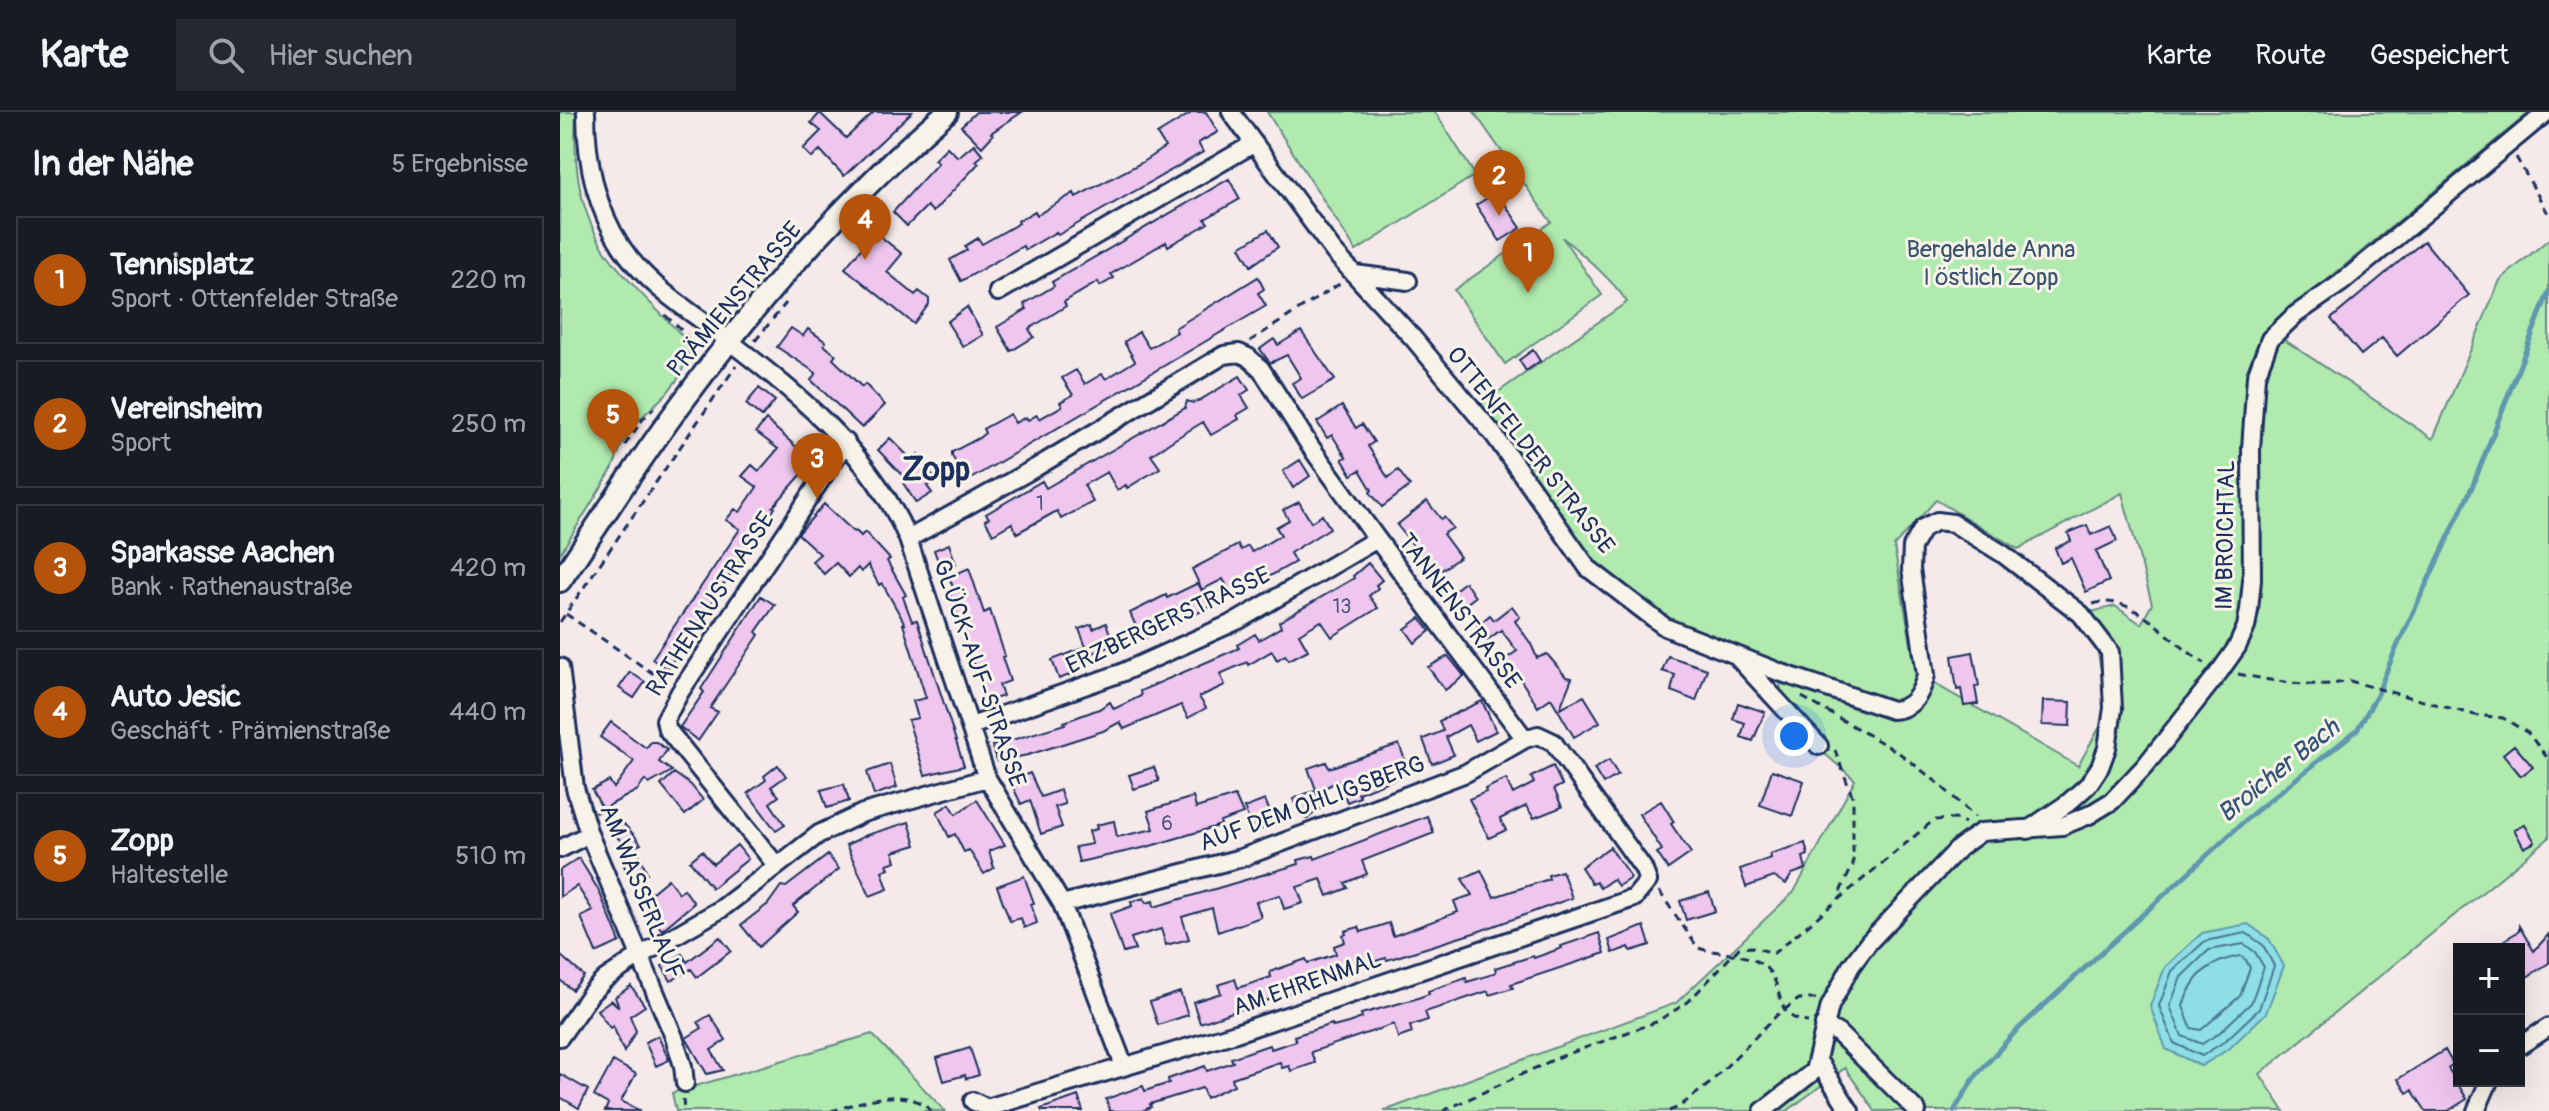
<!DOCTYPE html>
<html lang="de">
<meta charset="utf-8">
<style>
body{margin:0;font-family:Pangolin,sans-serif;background:#242831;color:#f1f3f6}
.controls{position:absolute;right:24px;bottom:24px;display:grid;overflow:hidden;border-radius:0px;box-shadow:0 8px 32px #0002}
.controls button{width:72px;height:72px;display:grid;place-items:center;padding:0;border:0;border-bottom:2px solid #363941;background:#171b24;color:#f1f3f6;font:40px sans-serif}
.you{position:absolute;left:1234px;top:624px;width:28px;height:28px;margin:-20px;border:6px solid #fff;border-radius:50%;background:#1a73e8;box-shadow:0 0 0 12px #1a73e833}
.badge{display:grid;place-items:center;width:52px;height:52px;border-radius:50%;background:#b45309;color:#fff;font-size:26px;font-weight:700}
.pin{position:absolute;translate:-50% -66px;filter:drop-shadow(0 2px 4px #0008)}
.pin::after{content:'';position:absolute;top:42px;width:28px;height:24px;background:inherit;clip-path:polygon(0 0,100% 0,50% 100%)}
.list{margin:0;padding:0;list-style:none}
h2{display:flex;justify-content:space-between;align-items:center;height:104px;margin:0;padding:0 32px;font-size:34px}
h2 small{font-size:26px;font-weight:400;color:#9ea1a6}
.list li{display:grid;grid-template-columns:52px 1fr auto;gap:24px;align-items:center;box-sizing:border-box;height:128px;margin:0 16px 16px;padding:0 16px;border:2px solid #363941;border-radius:0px}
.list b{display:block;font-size:30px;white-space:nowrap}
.list p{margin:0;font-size:26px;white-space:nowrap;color:#9ea1a6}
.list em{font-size:26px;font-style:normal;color:#9ea1a6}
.icon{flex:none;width:44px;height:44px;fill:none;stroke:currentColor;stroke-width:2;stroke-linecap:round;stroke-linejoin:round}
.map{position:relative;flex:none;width:1989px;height:999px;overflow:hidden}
header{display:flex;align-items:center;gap:48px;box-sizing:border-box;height:112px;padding:0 40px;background:#171b24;border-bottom:2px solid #363941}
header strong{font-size:38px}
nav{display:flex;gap:44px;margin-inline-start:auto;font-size:28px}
.search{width:560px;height:72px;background:#242831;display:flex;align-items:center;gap:20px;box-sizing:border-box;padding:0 28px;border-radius:0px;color:#9ea1a6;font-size:30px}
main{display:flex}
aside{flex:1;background:#171b24}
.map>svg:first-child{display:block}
</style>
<header>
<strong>Karte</strong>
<div class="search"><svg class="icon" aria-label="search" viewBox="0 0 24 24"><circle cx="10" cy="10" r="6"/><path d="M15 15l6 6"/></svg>Hier suchen</div>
<nav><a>Karte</a><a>Route</a><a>Gespeichert</a></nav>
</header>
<main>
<aside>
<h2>In der Nähe<small>5 Ergebnisse</small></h2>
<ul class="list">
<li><span class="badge">1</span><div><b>Tennisplatz</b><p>Sport · Ottenfelder Straße</p></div><em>220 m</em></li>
<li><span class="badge">2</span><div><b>Vereinsheim</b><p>Sport</p></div><em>250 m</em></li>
<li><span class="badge">3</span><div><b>Sparkasse Aachen</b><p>Bank · Rathenaustraße</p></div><em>420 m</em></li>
<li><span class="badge">4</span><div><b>Auto Jesic</b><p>Geschäft · Prämienstraße</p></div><em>440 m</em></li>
<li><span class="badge">5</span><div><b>Zopp</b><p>Haltestelle</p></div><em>510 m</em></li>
</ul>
</aside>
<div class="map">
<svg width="1989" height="999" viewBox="0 0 1989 999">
<rect width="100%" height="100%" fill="#f5eae9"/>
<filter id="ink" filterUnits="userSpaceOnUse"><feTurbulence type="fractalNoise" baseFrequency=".0125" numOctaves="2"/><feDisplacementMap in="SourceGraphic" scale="16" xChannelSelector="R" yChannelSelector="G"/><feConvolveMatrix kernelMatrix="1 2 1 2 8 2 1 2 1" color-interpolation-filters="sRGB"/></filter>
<g filter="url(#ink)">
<path fill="#b0eaae" stroke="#668c86" stroke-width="2" fill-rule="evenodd" d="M0 0H16C13 50 18 100 48 143 71 175 102 201 128 230V243L120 264 107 281 79 308 62 332 53 356 0 442Z
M707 0H875L915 63 796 139Z
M914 0H1970L1708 217 1873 327 1940 168 1989 127V726L1700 962 1724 999H1315L1285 956 1227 999H824L1116 891 1234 780 1295 668 1220 603 1221 552 1109 509 1034 451 921 292 1067 190C1053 168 1022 142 1002 125L1042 183 945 252 894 178 991 110ZM1562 381 1592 492 1581 512 1555 494 1531 500 1548 600 1518 654 1356 561 1334 434 1376 388 1458 437Z
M312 922 385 999H116L112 981Z"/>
<path fill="#8ddee5" stroke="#5f98af" stroke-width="2" d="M1688 812 1709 827 1724 854 1706 901 1670 936 1641 954 1606 937 1590 894 1605 855 1642 821Z"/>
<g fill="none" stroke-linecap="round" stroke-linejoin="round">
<path stroke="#497594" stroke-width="2" d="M1686 821 1703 833 1714 854 1699 897 1665 929 1642 944 1614 931 1599 894 1612 859 1645 829Z
M1684 832 1695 840 1704 855 1691 891 1659 921 1642 932 1622 924 1610 894 1621 865 1649 838Z
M1680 844 1686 848 1690 856 1680 884 1641 918 1631 916 1623 894C1633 863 1648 850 1680 844Z"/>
<path stroke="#5f98af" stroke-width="5" d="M1394 999 1414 966 1455 920 1691 703 1797 618 1817 583 1834 541 1913 373 1989 179"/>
</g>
<path fill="#eec6ee" stroke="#1b2f5e" stroke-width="2" d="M314 0H352L284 64 260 38 252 46 243 37 261 19 251 11 260 1 286 26Z
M416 0H462L431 21 433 23 422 35 401 14Z
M633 0H646L658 20 638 31 643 40 498 123 496 120 465 138 463 134 401 169 390 148 407 138 405 134 418 126 422 132 459 111 458 109 475 99 477 103 514 81 516 85 581 51 605 35 597 22Z
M414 32 423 43 416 49 419 51 373 100 367 94 347 114 333 100 378 51 374 48 387 35 398 45Z
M669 67 680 87 645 107 648 111 642 115 608 134 606 130 551 162 554 166 540 174 538 170 504 190 506 194 469 217 474 225 451 239 437 215 467 197 464 192 494 174 492 170Z
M937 80 961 116 940 129 916 93Z
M708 118 718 135 691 154 680 135Z
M315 120 342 142 327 160 355 183 359 179 369 187V192L354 212 285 156Z
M1864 129 1909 183 1837 244 1822 226 1801 243 1771 207Z
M698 165 704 177 698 181 706 194 407 369 392 344V340L419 326 425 321 423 317 450 302 455 311 466 305 468 308 477 303 479 307 502 294 500 290 513 283 502 266 516 258 525 272 542 262 546 267 575 249 564 230 579 220 589 236 617 220 615 216Z
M407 195 423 223 403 235 387 210Z
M231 216 243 224 248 217 266 230 264 233 276 243 273 247 302 275 305 272 325 293 302 316 251 268 256 261 217 235Z
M741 219 775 268 742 287 732 271 741 266 727 243 710 251 700 237 714 227 718 233Z
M973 238 980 249 966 259 959 248Z
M680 264 689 278 681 283 689 296 677 303 679 307 651 323 643 310 615 327 591 343 600 356 567 376 566 373 557 378 547 360 524 373 533 390 501 407 497 399 457 421 452 411 433 422 425 408 429 406 426 402 482 369 486 376 625 296 627 289 633 291 640 288Z
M199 276 215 289 202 305 186 292Z
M782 294 796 316 802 312 814 330 808 334 828 366 838 358 850 374 822 395 810 380 812 378 800 358 792 363 782 347 786 345 772 323 767 326 757 310Z
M206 308 241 339 251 328 263 338 213 395 215 396 107 557 92 547 180 417 166 408 175 397 180 400 197 375 182 364 192 353 199 359 218 337 196 320Z
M330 326 351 347 358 342 376 369 367 374 372 381 356 391 343 371 347 368 318 338Z
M740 348 750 364 733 376 723 359Z
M867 389 881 407 884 405 893 416 883 422 900 445 876 462 837 413Z
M739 390 751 410 762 403 770 416 730 441 735 450 673 485 663 467 642 478 632 457 678 433 681 438 688 434 692 440 721 423 716 415 729 408 723 398Z
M264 392 294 420 296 419 301 424 305 420 330 447 327 449 346 483 343 485 352 509 357 508 404 654 365 663 348 608 358 606 353 589 366 586 343 512H345L322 471 319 473 308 453 301 460 298 456 289 465 276 451 264 462 252 449 260 442 238 422Z
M1527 413 1531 423 1551 414 1557 429 1536 439 1549 469 1526 480 1511 446 1501 451 1495 436 1511 429 1508 421Z
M389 432 396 452 381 457 374 438Z
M808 451 822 468 816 473 818 476 809 484 818 496 772 525 761 509 739 522 748 538 729 548 725 543 717 548 712 539 688 553 687 550 660 562 665 573 639 585 646 596 628 606 621 593 564 617 560 610 543 619 468 643 437 649 432 634 505 612 504 610 539 597 550 590 554 597 581 584 580 579 679 536 677 533 695 522 699 528 721 515 719 510 794 466 793 464Z
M409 456 424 501 430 498 445 544 442 545 450 569 439 573 443 584 426 590 390 482 395 480 389 465Z
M905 470 915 485 902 495 891 481Z
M638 471 650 495 582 528 570 501 606 483 607 486Z
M201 484 215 493 196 520 199 523 150 596 158 600 138 629 120 615 144 580 141 577Z
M952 494 960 505 955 509 971 532 977 546 987 542 1006 565 1012 566 1000 596 1024 584 1040 610 1014 625 991 586 978 595 957 562 955 563 944 548 957 539 941 518 927 528 917 514 930 503 934 508Z
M860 506 870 519 855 531 845 517Z
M546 511 554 533 530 542 533 550 519 556 520 559 499 567 492 548 526 535 519 517 532 512 533 517Z
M1413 540 1419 574 1415 575 1418 592 1404 594 1401 577 1397 578 1392 544Z
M888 544 904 564 885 578 868 555Z
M1108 544 1147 557 1136 589 1111 579 1115 563 1102 559Z
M70 560 85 570 74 586 59 576Z
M922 589 936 619 916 629 908 613 886 625 894 643 872 652 863 627 883 619 879 609Z
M1483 589 1511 590 1510 614 1482 613Z
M1178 591 1205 600 1193 629 1181 625 1185 611 1173 607Z
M51 610 86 636 91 630H96L107 638 99 650 112 659 89 672 85 668 78 678 35 701 41 694 32 678 49 669 54 676 74 649 40 625Z
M839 632 850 661 798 681 800 685 787 690 778 669 757 680 748 656 766 650 769 656Z
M1954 633 1973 655 1961 664 1943 642Z
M1049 648 1058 663 1043 672 1034 657Z
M330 652 337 675 314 683 307 660Z
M218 653 226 664 211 675 219 684 210 691 225 713 216 719 188 681 206 668 204 664Z
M993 654 1002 673 994 677 1002 695 974 706 966 694 940 707 946 718 929 726 909 687 926 680 925 677 946 667 953 682 974 671 971 665Z
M594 655 599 669 574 677 569 663Z
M1212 658 1244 669 1232 704 1200 693Z
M114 661 131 673 143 688 125 703 101 673Z
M470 661 481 685 500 678 505 692 495 695 502 715 481 722 470 688 461 692 453 675 464 669 462 664Z
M284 672 289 689 267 696 261 678Z
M755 678 762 695 747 707 739 702 733 687Z
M675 684 683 702 660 710 661 713 587 735 519 750 515 735 532 732 529 719 537 717 536 713 554 709 557 725 594 717 588 699 633 685 636 696Z
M417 688 445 733 429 739 434 756 424 762 409 738 404 740 395 722 389 725 377 700 390 692 396 702Z
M705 688 715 712 694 720 684 696Z
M1101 689 1114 710 1111 712 1131 741 1108 757 1097 741 1102 738 1079 702Z
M867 704 874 721 802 749 807 762 785 771 788 776 768 784 761 767 737 775 743 791 724 797 720 783 696 790 701 805 658 820 652 796 622 805 629 827 606 833 601 817 571 826 575 838 563 841 550 802 572 794 571 790 584 786 586 791 593 789 594 795 739 752 738 748 754 744 755 747Z
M62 710 74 723 81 732 68 737 52 719Z
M349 710 356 733 333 740 336 749 327 752 329 756 322 759 328 777 310 784 286 733 307 723Z
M1965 713 1975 730 1964 736 1954 717Z
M1245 731 1248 743 1243 745 1246 757 1232 762 1226 772 1214 765 1186 775 1180 757 1211 746 1210 742Z
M177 733 188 747 152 776 130 749 142 739 153 752Z
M1050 735 1071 766 1058 774 1053 767 1040 776 1036 770 1032 772 1021 755Z
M78 739 87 761 70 768 61 746Z
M268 743 279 757 233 794 238 800 199 835 181 813 208 792 221 774 226 775Z
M19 746 39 779 60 830 36 841 21 805 33 799 17 774 0 785V758Z
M921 758 934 785 989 767 988 763 1002 759 1012 786 917 820 827 848 826 846 796 855 797 858 640 911 633 890 661 881 658 873 675 867 678 876 711 865 710 860 746 847 748 851 776 842 774 834 785 830 783 823 786 822 785 819 799 815 801 820 829 811 833 824 898 800 894 789 912 783 902 767Z
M464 764 474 791 471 792 477 811 464 816 461 806 450 809 437 774Z
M108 767 119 781 124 777 134 791 102 818 91 804 95 801 84 787Z
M1149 780 1155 799 1126 808 1120 789Z
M1084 814 1090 833 1071 839 1069 835 1053 841 1049 828Z
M1959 814 1974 839 1989 822V851L1959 870V837H1930L1959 819Z
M1039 821 1045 841 951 872 953 876 929 883 928 879 865 900 868 908 850 914 852 921 838 926 834 912 751 940 755 951 731 959 729 954 722 956 720 950 672 966 674 973 646 986 642 976 590 992 591 995 582 999H550L546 987 583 974 585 979 609 971 608 967 645 954 647 959 673 950 671 946 709 933 711 937 736 929 734 924 772 912 773 915 788 911 802 906 801 902 855 887 869 882 868 879 906 866 907 870 930 863 936 860 935 856 973 844 974 846 1002 836 1001 834Z
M160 825 171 839 137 865 131 857 111 869 102 854 122 842 127 850Z
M0 843 24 864 12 878 0 868Z
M71 874 85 894 70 904 76 919 64 940 53 914 50 916 37 898 51 888 59 895 55 885Z
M620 880 628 903 598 913 590 890Z
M150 903 166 928 151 938 163 958 147 962 126 926 142 916 138 910Z
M98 924 109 948 96 954 85 930Z
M410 936 419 963 406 967 405 963 384 969 377 946Z
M1885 938 1893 952 1888 956 1907 987 1888 999H1866L1852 978 1847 981 1838 967Z
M53 949 76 962 61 989 80 999H45L48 992 34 984Z
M0 962 28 978 19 996 0 985Z
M518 984 523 999H482L481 997Z"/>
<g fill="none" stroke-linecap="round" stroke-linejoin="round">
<g stroke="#1b2f5e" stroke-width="22">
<path id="minor" d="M26 0C26 46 35 94 61 134 84 170 123 194 156 219 232 277 310 338 348 427L427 666 502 792 564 954
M671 0 774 140 853 226 934 323 1028 456 1105 515 1219 560 1332 598C1353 597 1361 582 1366 563L1351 457 1352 435 1363 416 1377 409 1393 411 1443 442 1521 502 1550 540 1553 596 1547 636 1540 655 1528 673 1508 691 1468 718
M795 162 848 169
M438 180 693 32
M348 427 475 356 664 243 679 241 688 245 701 257 750 334 817 427 965 627 978 623 993 630 1083 756 1088 769 1074 786 676 921 427 996 413 989
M1178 546 1259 634
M0 555 15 676 29 722 114 925 123 954 125 971
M411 614 561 561 679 508 817 427
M0 737 29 722
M216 753 107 617 105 608 120 580 286 330
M502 792 681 746 906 661 965 627
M1264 913 1278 921 1357 999
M0 925 31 881 45 867 81 843 161 797 259 722 303 701 427 666
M1959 934 1989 915
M1258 949 1290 999
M1203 999 1254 959 1270 894 1291 854 1309 830 1399 736 1421 720 1502 714 1529 703 1552 689 1585 654 1660 559 1677 535 1686 515 1689 498 1692 468 1691 337 1696 264 1710 227 1735 203 1781 171 1987 0
M1916 999 1929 969"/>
</g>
<g stroke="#1b2f5e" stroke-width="26">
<path id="major" d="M0 469C41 409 80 346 124 288 201 184 289 84 387 0"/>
</g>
<path stroke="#1b2f5e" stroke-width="3" stroke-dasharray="8 6" stroke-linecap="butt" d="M1956 45 1989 103
M105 203C122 219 134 225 130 249
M195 229 226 191
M690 229 781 171
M65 333 83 307 94 296
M1533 492C1575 479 1610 532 1645 551
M6 502 107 571
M0 510 176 254
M1678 562C1714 569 1754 577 1790 569L1915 603 1943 606 1968 621 1989 648
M1242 585 1338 640 1378 671 1415 705
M1275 638 1293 686V753L1278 784
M1099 779 1138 836C1158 842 1188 840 1205 855 1227 874 1210 905 1248 910
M123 987 124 999
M271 999C303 990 344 972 371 999
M883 999 997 946 1096 910 1128 890 1179 836 1192 835 1214 841 1374 708 1398 707 1405 711
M1109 999 1119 995 1149 972 1217 903 1239 887H1256"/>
<use href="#minor" stroke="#f7f3e8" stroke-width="16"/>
<use href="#major" stroke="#f7f3e8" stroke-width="20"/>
</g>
</g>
<g text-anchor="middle" stroke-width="6" stroke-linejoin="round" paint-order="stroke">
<g font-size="20" fill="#505582">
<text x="480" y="398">1</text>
<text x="782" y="501">13</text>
<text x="607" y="718">6</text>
</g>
<g font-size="24" fill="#39546e" stroke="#f7f3e8">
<text x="1431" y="145">Bergehalde Anna<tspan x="1431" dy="28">I östlich Zopp</tspan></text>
</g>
<g font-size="24" fill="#1b2f5e" stroke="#f7f3e8">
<text transform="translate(174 187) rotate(-50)" y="8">PRÄMIENSTRASSE</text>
<text transform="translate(971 338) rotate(52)" y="8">OTTENFELDER STRASSE</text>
<text transform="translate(1665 423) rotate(-89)" y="8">IM BROICHTAL</text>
<text transform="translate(150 492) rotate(-57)" y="8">RATHENAUSTRASSE</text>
<text transform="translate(900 499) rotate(53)" y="8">TANNENSTRASSE</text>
<text transform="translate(608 508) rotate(-25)" y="8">ERZBERGERSTRASSE</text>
<text transform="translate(420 561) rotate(71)" y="8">GLÜCK-AUF-STRASSE</text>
<text transform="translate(752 691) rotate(-20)" y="8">AUF DEM OHLIGSBERG</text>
<text transform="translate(82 780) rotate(68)" y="8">AM WASSERLAUF</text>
<text transform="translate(747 871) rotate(-19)" y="8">AM EHRENMAL</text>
</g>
<g font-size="26" font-style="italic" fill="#325279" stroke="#f7f3e8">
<text transform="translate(1718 658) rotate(-39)" y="9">Broicher Bach</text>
</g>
<g font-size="32" font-weight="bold" fill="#1b2f5e" stroke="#f7f3e8">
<text x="376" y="368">Zopp</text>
</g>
</g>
</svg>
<div class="controls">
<button>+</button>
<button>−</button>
</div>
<div class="you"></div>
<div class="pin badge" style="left:968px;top:181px">1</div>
<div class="pin badge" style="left:939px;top:104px">2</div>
<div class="pin badge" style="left:257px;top:387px">3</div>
<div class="pin badge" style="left:305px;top:148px">4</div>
<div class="pin badge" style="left:53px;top:343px">5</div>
</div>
</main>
